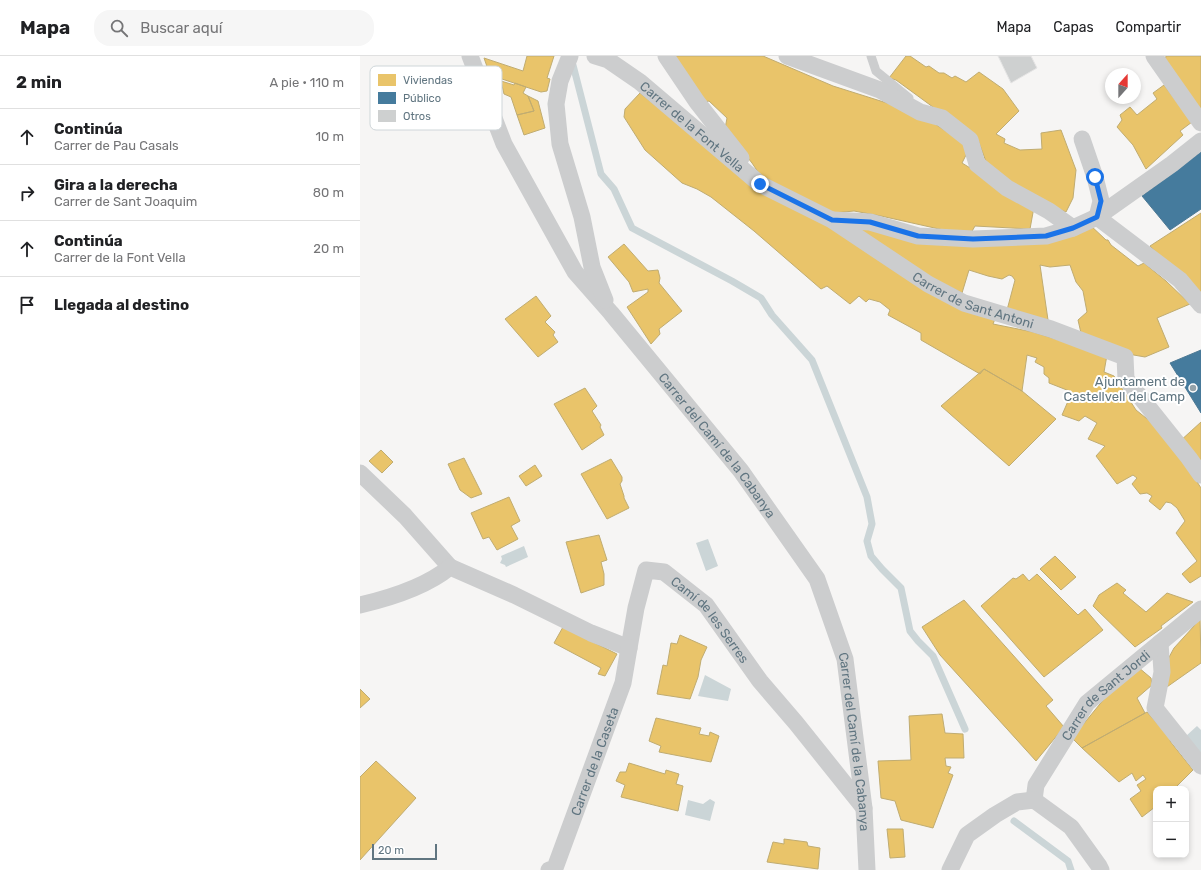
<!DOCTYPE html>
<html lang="es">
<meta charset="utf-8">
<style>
body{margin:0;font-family:Rubik,sans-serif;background:#f6f6f6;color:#202124}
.controls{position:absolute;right:12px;bottom:12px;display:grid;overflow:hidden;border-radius:8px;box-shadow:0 2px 6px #0003}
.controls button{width:36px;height:36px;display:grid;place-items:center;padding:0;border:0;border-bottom:1px solid #e0e0e0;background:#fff;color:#202124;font:20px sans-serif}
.compass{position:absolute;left:745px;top:12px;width:36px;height:36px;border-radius:50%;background:#fff;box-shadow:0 2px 6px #0003;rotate:21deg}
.scale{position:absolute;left:12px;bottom:10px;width:65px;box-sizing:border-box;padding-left:4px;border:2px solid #607580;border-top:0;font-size:11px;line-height:14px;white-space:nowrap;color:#607580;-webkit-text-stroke:3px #fff;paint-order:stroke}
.stop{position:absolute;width:12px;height:12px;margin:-9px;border:3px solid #1a73e8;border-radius:50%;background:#fff}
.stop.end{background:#1a73e8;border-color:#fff;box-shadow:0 1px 4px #0008}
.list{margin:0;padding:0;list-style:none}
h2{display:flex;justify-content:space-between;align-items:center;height:52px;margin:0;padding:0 16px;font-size:17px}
h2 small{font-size:13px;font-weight:400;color:#757577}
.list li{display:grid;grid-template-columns:26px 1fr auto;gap:12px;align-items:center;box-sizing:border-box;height:56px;padding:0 16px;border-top:1px solid #e0e0e0}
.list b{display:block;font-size:15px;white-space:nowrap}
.list p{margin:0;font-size:13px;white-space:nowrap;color:#757577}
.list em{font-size:13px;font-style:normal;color:#757577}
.icon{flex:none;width:22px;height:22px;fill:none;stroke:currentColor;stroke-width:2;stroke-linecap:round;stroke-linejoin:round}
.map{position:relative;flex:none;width:841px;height:814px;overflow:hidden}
header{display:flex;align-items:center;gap:24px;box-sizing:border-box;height:56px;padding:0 20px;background:#fff;border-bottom:1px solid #e0e0e0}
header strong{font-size:19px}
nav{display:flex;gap:22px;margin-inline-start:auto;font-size:14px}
.search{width:280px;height:36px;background:#f6f6f6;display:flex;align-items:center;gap:10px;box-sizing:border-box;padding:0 14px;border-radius:16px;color:#757577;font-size:15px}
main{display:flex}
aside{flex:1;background:#fff}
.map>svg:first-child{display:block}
</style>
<header>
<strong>Mapa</strong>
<div class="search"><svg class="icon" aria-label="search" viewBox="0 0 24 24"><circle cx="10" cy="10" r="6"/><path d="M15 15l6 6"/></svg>Buscar aquí</div>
<nav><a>Mapa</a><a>Capas</a><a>Compartir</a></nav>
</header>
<main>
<aside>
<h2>2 min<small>A pie · 110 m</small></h2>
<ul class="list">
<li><svg class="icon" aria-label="ahead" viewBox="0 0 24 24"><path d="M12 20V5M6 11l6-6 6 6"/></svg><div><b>Continúa</b><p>Carrer de Pau Casals</p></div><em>10 m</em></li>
<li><svg class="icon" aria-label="right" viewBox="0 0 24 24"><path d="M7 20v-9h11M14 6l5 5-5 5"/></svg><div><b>Gira a la derecha</b><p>Carrer de Sant Joaquim</p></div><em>80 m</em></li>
<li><svg class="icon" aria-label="ahead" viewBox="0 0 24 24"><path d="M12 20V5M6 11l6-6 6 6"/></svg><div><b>Continúa</b><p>Carrer de la Font Vella</p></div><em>20 m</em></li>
<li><svg class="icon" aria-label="arrive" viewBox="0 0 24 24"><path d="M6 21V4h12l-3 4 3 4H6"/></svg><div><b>Llegada al destino</b></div></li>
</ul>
</aside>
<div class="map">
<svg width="841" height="814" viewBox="0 0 841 814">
<rect width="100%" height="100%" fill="#f6f5f4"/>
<path fill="#cbd5d7" d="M348 483 358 510 346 515 336 487Z
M164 490 168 501 146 511 145 509 140 507 142 503 141 500Z
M345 619 371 633 368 645 338 640Z
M837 670 841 674V699L826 680Z
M350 743 355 746 350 765 325 759 328 744 343 748Z"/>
<path fill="#e9c46a" stroke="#c0ac71" d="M167 0H194L187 22 190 23 187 35 181 36 130 19 124 2 163 15Z
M313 0H403L473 30 546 53 572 66 610 91 602 107 674 151 670 173 615 170 611 177 588 175 521 160 494 155 474 157 402 122 392 107 365 73 367 62 349 45 345 46Z
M546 0H550L566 11 569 10 579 17H584L592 22 595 20 606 26 619 16 643 33 659 55 636 78 645 83 644 87 660 94 682 93 681 77 701 74 716 114 713 142 706 156 667 139 628 111 618 84 536 24 529 22Z
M806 0H841V60L805 5Z
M141 25 154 29 155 27 166 31 163 37 168 40 174 55 157 59 151 41 144 38Z
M804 29 832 66 820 75 823 79 786 113 773 89 757 71 762 64 760 59 770 51 777 59 797 43 793 37Z
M280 37 351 94 468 169 635 263 633 268 673 276 747 299 744 316 754 320 776 354 791 366 823 404 841 432V520L830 527 822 518 837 505 816 477 825 465 817 452 811 447 806 446 800 454 789 445 792 440 787 437 780 438 772 428 777 422 773 419 757 428 736 400 745 390 728 383 737 367 725 360 719 365 702 359 712 336 689 327V322L684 318V311L675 306 677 302 667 299 662 335 624 313 620 318 561 284V277L528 259 530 254 520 246 509 243 506 246 499 240 490 248 467 230 461 233 394 175 351 141 337 133 322 127 285 94 264 61 265 53Z
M168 40 178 45 185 72 164 79 157 59 174 55Z
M841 157V240L790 190Z
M729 168 746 184H748L751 189 778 210 784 207 806 225 830 248 797 262 809 291 785 301 768 298 721 277 718 264 727 256 723 235 716 226 710 209 690 211 680 209 688 264 647 254 655 224 652 220 649 219 642 223 628 220 609 214 602 237 547 210 492 172 509 170 705 182Z
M264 188 288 215 298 214 300 222 299 227 322 255 299 273 300 278 291 288 267 251 288 236V233L273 236 269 226 248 201Z
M176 240 191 260 185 266 195 276 193 279 198 286 178 301 145 263Z
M624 313 662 335 696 363 649 410 581 350Z
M225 332 237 350 232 355 241 369 240 371 244 379 222 394 194 348Z
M841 366V413L819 386Z
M21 394 33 406 22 417 9 405Z
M104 402 122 438 111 442 100 434 88 408Z
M251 403 262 421V425L260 428 264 440V442L269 452 247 463 221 418Z
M175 409 182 420 166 430 159 420Z
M149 441 160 465 151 470 158 483 137 494 129 481 123 483 111 457Z
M239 479 247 504 241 506 244 518V529L221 537 206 486Z
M695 500 716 521 701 534 680 513Z
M663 518 669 525 677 518 718 559 725 553 743 574 684 621 621 550 653 522 656 523Z
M757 527 766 534 763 537 786 556 807 537 833 546 801 570 802 572 775 591 733 550 739 539Z
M604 544 693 644 686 650 704 671 676 705 580 599 562 571Z
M840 560 841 607 804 633 807 605 814 592 834 570Z
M203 571 257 598 245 620 238 618 241 612 194 587Z
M320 579 347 591 341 604 338 621 330 643 297 638 303 609 307 610 311 587 317 588Z
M778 611 791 622 792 629 777 642 785 657 722 692 712 682 744 643Z
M0 633 10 643 0 652Z
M787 656 811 683 810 685 833 714 814 733H796V749L795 751 782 761 770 743 781 735 777 729 786 723 783 719 776 725 772 717 759 726 722 692Z
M582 658 585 677 603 678 604 702H585L586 710 591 711 588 717 593 719 573 772 541 764 535 745 521 742 518 705 551 704 549 660Z
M296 662 341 672 339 678 349 680 350 676 359 680 351 706 299 696 301 690 289 685Z
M16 705 56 742 0 804V721Z
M269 707 305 718 306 714 319 718 316 728 323 730 318 755 261 741 265 729 256 725 260 716H266Z
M527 773H543L545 801 530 802Z
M424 783 447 786 448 790 460 792 458 813 407 806 413 786 424 788Z"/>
<path fill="#457b9d" stroke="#4d7994" d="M841 96V153L810 174 782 140Z
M841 294V357L810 307Z"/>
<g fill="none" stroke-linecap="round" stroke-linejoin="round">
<path stroke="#cbd5d7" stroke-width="7" d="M213 9 241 118 254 133 272 172 372 225 401 242 412 259 452 304 507 441 512 468 507 485 511 500 522 513 541 532 550 575 558 585 573 600 605 673
M654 765 708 805 711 814"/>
</g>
<path fill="#ced0d0" stroke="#e5e4e4" d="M638 0H671L677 12 651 27Z"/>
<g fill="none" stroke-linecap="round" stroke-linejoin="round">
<path stroke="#cccdce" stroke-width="9" d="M511 0 516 15 549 42"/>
<g stroke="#cccdce" stroke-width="17">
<path id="s1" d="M110 0 144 88 215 216 251 257 381 415 457 523 485 603 504 752 507 814"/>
<path d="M210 0 200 25 196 48 200 88 222 161 232 211 245 244"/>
<path id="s2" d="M235 0 248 4 280 26 400 128 472 164 568 228 604 247 691 273 765 301 766 323 829 402 841 419"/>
<path d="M306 0 337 46 381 102"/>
<path d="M427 0 520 34 560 56 582 62 610 84 617 108 647 132 689 155 713 172"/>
<path d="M794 0 841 67"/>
<path d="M722 83 735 121 741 145 737 161"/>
<path d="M737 161 820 224 841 249"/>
<path d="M473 164 510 166 558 180 613 183 686 180 713 172 737 161 812 108 841 85"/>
<path d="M0 417 45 460 90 511"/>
<path id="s3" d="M0 549C30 542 66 531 90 511L154 539 231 577 269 592 276 552 286 514 304 516 346 549 400 625 436 667 504 752"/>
<path d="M800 587 802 616 795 652 841 710"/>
<path id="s4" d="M674 744 676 729 727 647 841 553"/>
<path id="s5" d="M189 814 195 812 263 627 269 592"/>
<path d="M590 814 607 779 635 759 657 746 674 744 711 771 739 810 741 814"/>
</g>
</g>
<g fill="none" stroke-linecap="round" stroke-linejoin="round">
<path stroke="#1a73e8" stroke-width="5" d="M400 128 472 164 510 166 558 180 613 183 686 180 713 172 737 161 741 145 735 121"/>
</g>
<circle fill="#94a2a9" stroke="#fff" stroke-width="1.5" cx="833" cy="332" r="4"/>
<g text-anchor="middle" stroke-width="4" stroke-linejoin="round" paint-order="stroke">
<g font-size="13" fill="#607580" stroke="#fff">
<text dy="5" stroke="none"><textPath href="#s2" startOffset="121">Carrer de la Font Vella</textPath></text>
<text dy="5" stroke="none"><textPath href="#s2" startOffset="454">Carrer de Sant Antoni</textPath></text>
<text dy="5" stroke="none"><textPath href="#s1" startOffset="465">Carrer del Camí de la Cabanya</textPath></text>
<text dy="5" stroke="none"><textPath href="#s3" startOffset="460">Camí de les Serres</textPath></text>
<text dy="5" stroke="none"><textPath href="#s4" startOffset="130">Carrer de Sant Jordi</textPath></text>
<text dy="5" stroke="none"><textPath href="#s1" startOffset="800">Carrer del Camí de la Cabanya</textPath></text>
<text dy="5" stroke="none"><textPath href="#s5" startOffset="120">Carrer de la Caseta</textPath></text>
</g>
<g font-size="13" fill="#607580" stroke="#fff" text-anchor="end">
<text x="825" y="330">Ajuntament de<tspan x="825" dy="15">Castellvell del Camp</tspan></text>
</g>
</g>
<rect x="10" y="10" width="132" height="64" rx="6" fill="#fff" stroke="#cfd6d9" stroke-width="1"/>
<rect x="18" y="18" width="18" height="12" fill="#e9c46a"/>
<rect x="18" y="36" width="18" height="12" fill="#457b9d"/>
<rect x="18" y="54" width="18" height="12" fill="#ced0d0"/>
<g font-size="11" fill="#607580">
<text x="43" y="28">Viviendas</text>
<text x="43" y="46">Público</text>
<text x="43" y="64">Otros</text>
</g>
</svg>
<div class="controls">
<button>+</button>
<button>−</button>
</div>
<svg class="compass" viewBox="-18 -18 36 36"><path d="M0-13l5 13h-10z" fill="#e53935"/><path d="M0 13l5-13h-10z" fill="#757577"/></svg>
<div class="scale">20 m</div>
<div class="stop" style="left:735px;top:121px"></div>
<div class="stop end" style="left:400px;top:128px"></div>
</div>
</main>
